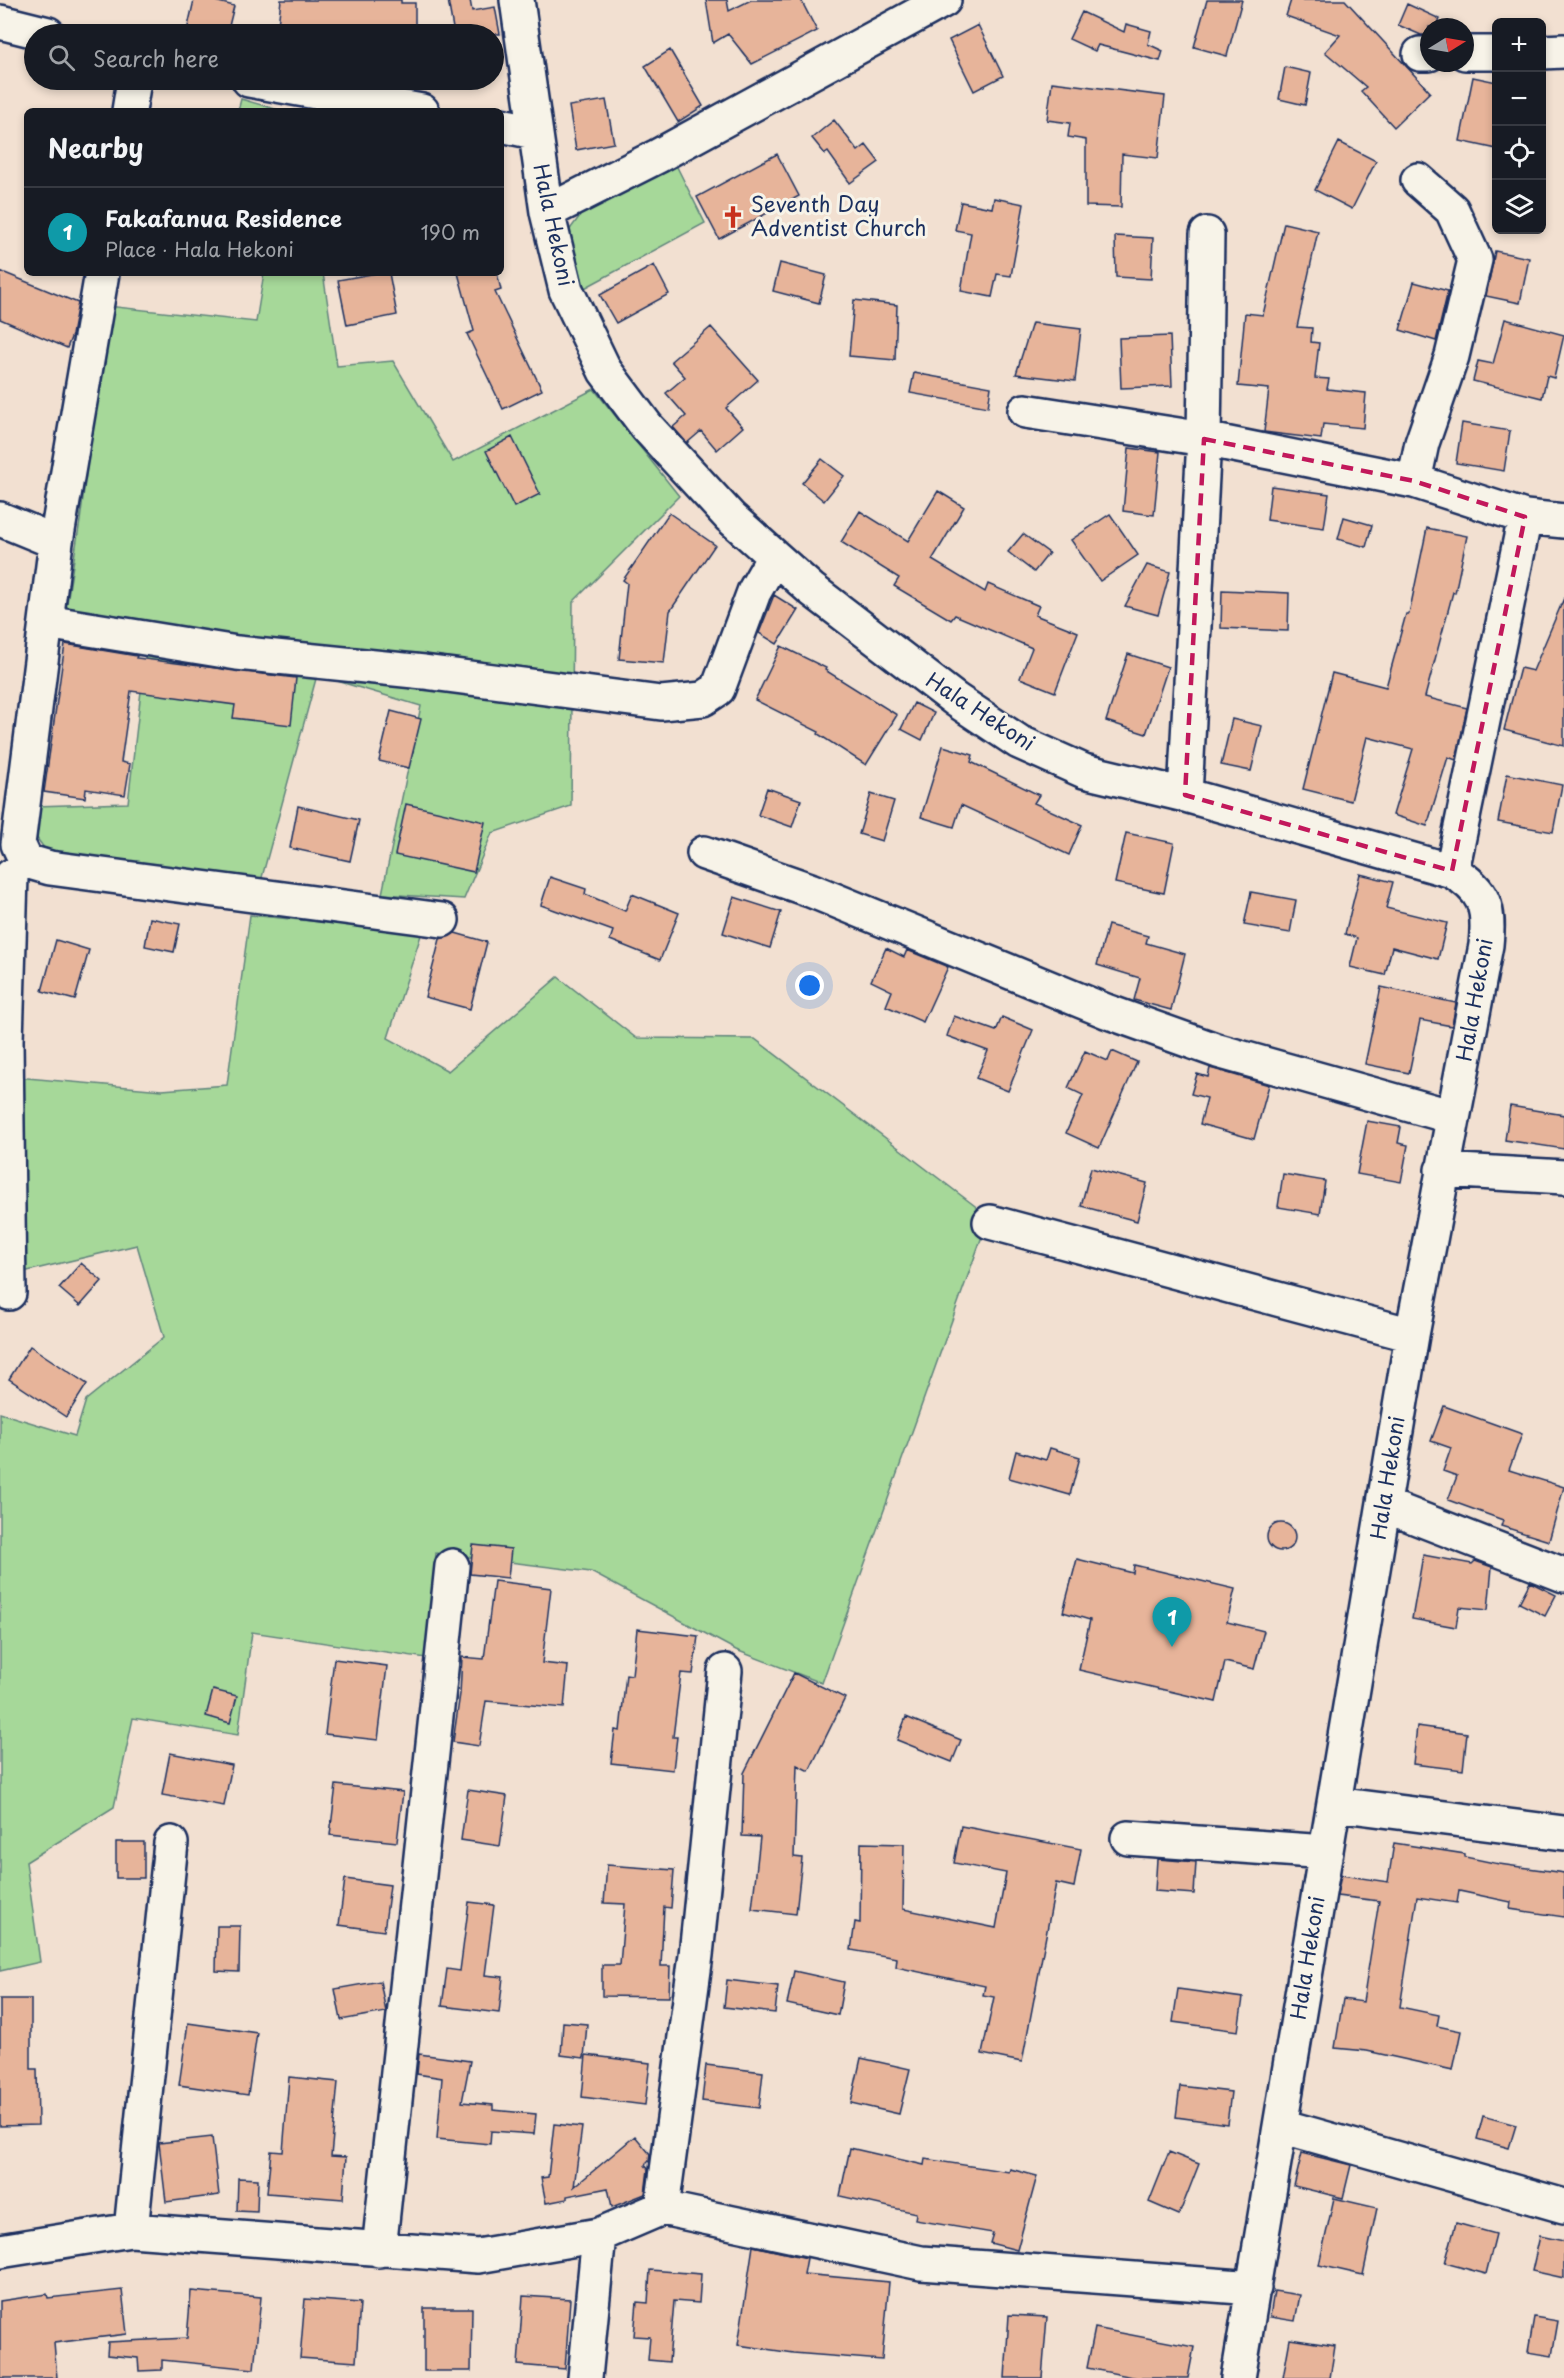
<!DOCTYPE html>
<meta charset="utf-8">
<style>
body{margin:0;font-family:"Playpen Sans",sans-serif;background:#242831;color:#f1f3f6}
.controls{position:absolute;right:18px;top:18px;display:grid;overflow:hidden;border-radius:9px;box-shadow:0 3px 9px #0003}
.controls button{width:54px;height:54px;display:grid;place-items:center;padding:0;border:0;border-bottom:2px solid #363941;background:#171b24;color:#f1f3f6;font:30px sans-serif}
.compass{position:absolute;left:1420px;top:18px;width:54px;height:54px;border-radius:50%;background:#171b24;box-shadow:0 3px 9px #0003;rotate:79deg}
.you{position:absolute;left:810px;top:986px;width:21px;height:21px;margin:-15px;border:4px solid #fff;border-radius:50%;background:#1a73e8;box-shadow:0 0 0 9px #1a73e833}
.badge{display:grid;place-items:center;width:39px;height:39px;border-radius:50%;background:#ea580c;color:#fff;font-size:20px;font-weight:700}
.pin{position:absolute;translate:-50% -50px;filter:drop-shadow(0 2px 3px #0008)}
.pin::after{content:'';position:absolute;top:32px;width:21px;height:18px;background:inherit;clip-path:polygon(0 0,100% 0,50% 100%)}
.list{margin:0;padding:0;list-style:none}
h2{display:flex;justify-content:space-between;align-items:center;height:78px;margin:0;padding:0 24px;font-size:26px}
h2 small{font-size:20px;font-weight:400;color:#9ea1a6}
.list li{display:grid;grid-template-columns:39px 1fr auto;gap:18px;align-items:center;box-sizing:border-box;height:90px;padding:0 24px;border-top:2px solid #363941}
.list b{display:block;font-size:22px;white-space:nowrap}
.list p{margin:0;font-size:20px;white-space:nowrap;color:#9ea1a6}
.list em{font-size:20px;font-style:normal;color:#9ea1a6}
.icon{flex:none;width:33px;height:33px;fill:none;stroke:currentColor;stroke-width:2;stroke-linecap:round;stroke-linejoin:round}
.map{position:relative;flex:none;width:1564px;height:2378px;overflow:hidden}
.search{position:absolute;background:#171b24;box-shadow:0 3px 9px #0003;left:24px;top:24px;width:480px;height:66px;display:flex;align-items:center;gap:15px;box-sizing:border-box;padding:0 21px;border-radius:33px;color:#9ea1a6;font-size:22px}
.panel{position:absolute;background:#171b24;box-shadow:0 3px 9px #0003;left:24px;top:108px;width:480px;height:168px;border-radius:9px}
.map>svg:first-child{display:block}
</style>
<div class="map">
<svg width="1564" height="2378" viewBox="0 0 1564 2378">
<rect width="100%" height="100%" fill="#f2e0d1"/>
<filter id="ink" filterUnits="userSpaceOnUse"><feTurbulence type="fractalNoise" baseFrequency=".0167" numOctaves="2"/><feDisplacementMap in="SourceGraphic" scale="12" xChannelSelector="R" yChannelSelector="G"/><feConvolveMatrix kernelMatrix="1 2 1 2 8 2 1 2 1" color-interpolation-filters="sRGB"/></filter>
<g filter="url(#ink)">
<path fill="#a6d899" stroke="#60847c" stroke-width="1.5" d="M241 99 282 111H238Z
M676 165 705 223 579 291 568 232 582 213Z
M264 273H323L337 366 393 361 453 462 594 389 679 496 573 602 571 806 492 833 464 899 382 894 421 706 317 675 261 881 47 852 36 837V806L128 803 146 648 62 634 80 521 107 306 256 322Z
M250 915 422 932 388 1038 448 1071 558 977 636 1038 755 1039 987 1215 985 1228 822 1683 736 1650 591 1572 436 1553 426 1658 252 1632 238 1735 133 1718 114 1807 26 1862 40 1962 0 1971V1413L75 1436 86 1400 164 1337 137 1245 19 1273 16 1077 162 1090 227 1085Z"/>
<path fill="#e7b49a" stroke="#1b2f5e" stroke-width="1.5" d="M194 0H211L234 6 227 34H201L187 31Z
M281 0H401V3H415V33L277 34Z
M448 0H470L472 11 495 7 500 34H454Z
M706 0H727L729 11 751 0H801L817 31 752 64 728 34 713 43Z
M1207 0H1242L1227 56 1194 47Z
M1291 0H1345L1430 92 1394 127 1361 91 1366 87 1325 52 1340 35 1286 16Z
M1407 4 1440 19 1436 27H1429V35H1421L1398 25Z
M1082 12 1124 32 1126 24 1151 31 1148 44 1163 51 1160 61 1098 45 1095 51 1069 39Z
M978 25 1003 76 974 91 949 40Z
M670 50 703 106 678 122 645 66Z
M1285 67 1311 73 1305 105 1279 99Z
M1473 77 1497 82V149L1460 141Z
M1052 82 1165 96 1158 158 1122 154 1121 207 1086 206V140L1068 137 1070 123 1047 120Z
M606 100 614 143 576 150 569 106Z
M834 120 858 151 866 145 879 162 850 183 828 152 825 154 812 138Z
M1339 142 1376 161 1352 209 1315 190Z
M777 154 799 196 719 239 697 197Z
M994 198 1024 204 1011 276 997 274 992 297 961 291 971 233 955 230 961 202 992 208Z
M1284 223 1318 231 1297 327 1312 328 1311 342 1319 343 1315 378 1329 379 1327 389 1366 393 1363 428 1323 424 1321 439 1264 432 1269 389 1238 386 1245 313 1263 315Z
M1115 236 1153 238 1151 279 1116 277Z
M1495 251 1529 258 1520 303 1486 296Z
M780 263 826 275 819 303 773 291Z
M654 265 669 294 616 323 600 295Z
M0 271 78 303 72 335 67 348 0 319Z
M377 273H389L397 315 347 325 338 280Z
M458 273H497L501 290 495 292 542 390 503 409 467 334 474 331Z
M1414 282 1448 291 1436 341 1400 330Z
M854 300 897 305 895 360 849 356Z
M1505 319 1564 335 1554 378 1547 376 1542 398 1473 381 1478 361 1493 364Z
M1032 323 1081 329 1075 381 1016 374Z
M711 327 758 380 726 408 743 427 717 450 701 431 687 443 673 427 686 416 666 393 685 377 671 361Z
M1170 336 1172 386 1121 388 1119 338Z
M914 373 991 387 988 407 910 393Z
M1462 423 1510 431 1504 471 1456 463Z
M512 437 540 494 514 507 486 451Z
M1129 448 1160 452 1154 515 1123 511Z
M822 459 844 476 824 501 802 483Z
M1271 486 1329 494 1324 528 1267 520Z
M938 491 964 507 932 560 985 592 988 584 1039 606 1035 615 1078 632 1055 692 1020 678 1032 648 955 615 951 620 894 586 899 578 841 542 860 511 908 541Z
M669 513 715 545 670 611 664 663 619 659 627 583 623 580Z
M1110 514 1138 555 1100 581 1071 540Z
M1344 517 1372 525 1366 547 1338 539Z
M1427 528 1467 536 1455 593 1453 592 1425 697 1467 708 1456 760 1448 757 1427 826 1393 815 1413 749 1367 737 1351 801 1303 789 1332 673 1386 687 1406 614H1409Z
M1023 534 1049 553 1034 572 1008 552Z
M1147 565 1170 572 1158 615 1125 606Z
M1222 590 1289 593 1288 631 1221 628Z
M774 595 798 610 777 644 759 633Z
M1564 598V746L1504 730 1520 668 1533 671Z
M65 644 137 656 136 658 296 678 291 725 233 718 235 705 131 691 121 762 130 764 125 795 86 789 85 798 44 792Z
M781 646 826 668 825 670 897 715 866 765 818 734 819 732 755 700Z
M1128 654 1168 667 1146 734 1106 721Z
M914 703 934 713 922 740 901 729Z
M391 711 421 719 409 768 379 761Z
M1232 719 1262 726 1251 771 1221 765Z
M943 746 973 755 971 762 1039 795 1034 803 1082 825 1069 855 961 805 954 827 921 817Z
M1507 774 1562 785 1553 832 1498 822Z
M767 788 801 800 792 827 758 815Z
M871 794 894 801 882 841 859 834Z
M406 804 485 822 474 872 395 855Z
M298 806 359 820 350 861 290 848Z
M1126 833 1174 843 1164 893 1115 883Z
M1360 874 1393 882 1386 908 1447 923 1438 959 1392 947 1385 975 1350 967 1357 938 1345 934Z
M550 877 586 889 585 894 625 911 632 894 679 913 660 960 610 940 613 931 541 905Z
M1251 892 1296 900 1290 933 1244 925Z
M734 897 781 912 770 948 723 933Z
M150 918 180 924 174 952 145 946Z
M1108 925 1148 936 1146 943 1185 954 1171 1010 1134 1000 1140 978 1097 965Z
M455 933 487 942 470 1009 425 997 440 939Z
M56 940 89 950 75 1000 42 991Z
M886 948 904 957 907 950 948 967 923 1022 886 1006 892 991 871 981Z
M1381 987 1456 1003 1452 1026 1420 1020 1409 1073 1365 1064Z
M954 1016 996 1031 1002 1017 1033 1030 1008 1091 976 1078 988 1051 947 1036Z
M1085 1051 1108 1061 1112 1051 1137 1062 1099 1148 1066 1133 1083 1095 1068 1088Z
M1210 1068 1269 1085 1254 1139 1200 1124 1207 1098 1191 1094 1197 1074 1208 1077Z
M1510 1106 1564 1115V1149L1505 1140Z
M1367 1121 1401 1127 1398 1143 1408 1145 1401 1182 1357 1174Z
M1091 1168 1147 1183 1137 1221 1081 1206Z
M1283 1174 1325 1181 1320 1214 1278 1207Z
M81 1263 102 1281 80 1306 59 1288Z
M30 1346 87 1384 66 1417 9 1379Z
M1444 1406 1522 1434 1509 1470 1564 1487 1549 1541 1501 1526 1503 1520 1448 1500 1457 1476 1443 1471 1451 1448 1431 1441Z
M1050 1448 1080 1457 1070 1495 1009 1478 1016 1451 1046 1460Z
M1267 1537a14 14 0 1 1 28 0a14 14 0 1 1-28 0Z
M473 1545 511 1549 508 1578 470 1574Z
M1423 1555 1472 1564 1475 1561 1492 1567 1488 1610 1459 1607 1456 1627 1412 1619Z
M1077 1559 1133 1573 1134 1565 1235 1589 1227 1622 1264 1631 1254 1669 1225 1662 1216 1702 1079 1670 1090 1620 1063 1612Z
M494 1581 551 1588 542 1663 568 1666 564 1708 486 1701 479 1746 453 1742 460 1694 462 1657 484 1659Z
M1530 1582 1556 1595 1545 1616 1519 1603Z
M637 1629 698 1636 693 1674 681 1673 673 1737H677L673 1770 611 1763 615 1730 620 1731 626 1674 632 1675Z
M334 1659 387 1666 378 1740 325 1734Z
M794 1673 845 1698 809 1771 797 1765 794 1857 802 1858 796 1914 752 1909 760 1837 742 1836 744 1773Z
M213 1690 237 1696 230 1723 206 1716Z
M906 1717 961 1740 952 1762 897 1740Z
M1417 1726 1467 1733 1463 1770 1413 1764Z
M170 1753 232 1765 224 1806 162 1795Z
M336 1785 403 1792 397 1842 330 1835Z
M468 1790 507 1796 500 1846 461 1840Z
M961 1826 1081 1849 1074 1887 1056 1883 1022 2062 982 2054 994 1997 983 1995 985 1986 896 1967 897 1958 851 1950 855 1922 860 1923 861 1843 904 1844 903 1909 996 1928 1006 1873 954 1863Z
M116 1842H144V1878H116Z
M1394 1843 1465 1854V1857L1499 1864 1564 1873V1917L1510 1909 1511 1902 1459 1891 1457 1903 1417 1897 1400 2007 1439 2015 1437 2026 1461 2031 1453 2070 1367 2051 1335 2048 1343 1999 1363 2002 1379 1901 1337 1896 1341 1875 1388 1882Z
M1157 1859 1196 1862 1194 1894 1155 1891Z
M607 1865 674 1870 671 1908 664 1907 661 1966H670L669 1997 602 1996V1965H620L625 1904 604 1903Z
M345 1879 390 1885 384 1931 339 1925Z
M469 1902 494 1905 485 1975 503 1977 499 2013 442 2006 447 1969 460 1971Z
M217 1926H240L239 1972 216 1971Z
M794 1971 844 1982 838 2015 787 2004Z
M727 1980 778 1986 775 2013 724 2007Z
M380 1981 386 2012 341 2020 335 1989Z
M1178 1989 1243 1998 1238 2031 1173 2022Z
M0 1999H31V2069H37L38 2125 0 2126Z
M563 2022 587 2024 584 2058 561 2055Z
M188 2023 257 2033 248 2095 179 2085Z
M419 2054 470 2061 462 2102 493 2105V2110L536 2114 534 2134 491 2131 490 2144 437 2139 442 2078 417 2074Z
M586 2055 650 2063 645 2105 582 2097Z
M861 2058 910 2069 899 2114 851 2103Z
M706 2065 763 2072 759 2108 702 2101Z
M289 2077 338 2082 331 2156 346 2157 343 2199 267 2193 271 2151 283 2152Z
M1180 2086 1231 2092 1227 2124 1176 2117Z
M1483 2116 1516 2125 1509 2148 1477 2139Z
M554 2124 582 2127 574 2187 635 2136 650 2154 649 2161 645 2165 648 2169 645 2194 612 2207 608 2188 567 2196V2199L546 2203 541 2178 548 2177Z
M212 2137 219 2195 166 2202 159 2143Z
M850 2148 924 2165 925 2159 1009 2172 1010 2169 1037 2176 1017 2250 990 2243 993 2233 915 2220 916 2213 840 2196Z
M1169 2152 1199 2164 1179 2215 1149 2202Z
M1302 2153 1351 2165 1343 2198 1294 2186Z
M238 2178 258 2179 257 2212 237 2211Z
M1334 2198 1377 2208 1363 2275 1319 2265Z
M1456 2223 1496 2234 1486 2274 1445 2263Z
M1540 2236 1564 2241V2278L1532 2271Z
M753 2246 807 2258 804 2274 889 2282 882 2360 793 2353 738 2345Z
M650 2270 701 2274 699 2303 674 2301 669 2362 648 2360 650 2337 634 2336 637 2302 648 2303Z
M122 2290 127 2334 54 2343 57 2378H0V2301L47 2294 48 2298Z
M191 2291 261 2297 254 2369 162 2360V2370L139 2371 138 2358 107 2355 108 2342 187 2338Z
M1274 2291 1300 2295 1295 2321 1270 2317Z
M523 2296 570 2299 565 2369 518 2365Z
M305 2299 360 2303 356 2362 300 2358Z
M424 2308H472L471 2371H424Z
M1009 2315 1047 2317 1042 2378H1005Z
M1534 2317 1558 2321 1552 2356 1528 2352Z
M1095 2328 1194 2347 1188 2378H1138L1087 2368Z
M1290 2339 1335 2346 1330 2378H1283Z"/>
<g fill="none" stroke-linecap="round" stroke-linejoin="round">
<g stroke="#1b2f5e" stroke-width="38">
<path id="minor" d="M517 0 547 212 566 290 605 371 647 427 730 517 811 589 956 700 1019 742 1084 771 1185 795 1452 871C1485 891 1490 907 1486 945L1412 1335 1238 2378
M0 22 48 34
M1542 52 1564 51
M1465 53H1496
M1420 54H1429
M249 80 422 111
M129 111 134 80
M501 125 534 132
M547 212 658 156 944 0
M1025 411 1204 439 1414 481 1525 517 1564 521
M1414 481 1422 443 1452 356 1475 260 1452 210 1418 180
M0 519 56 542 102 273
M56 542 18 844 26 861 50 868 442 920
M46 622 237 653 424 672 661 703 703 699 718 689 754 592 774 557
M1185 795 1204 439 1207 234
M704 853 810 890 1106 1011 1218 1051 1453 1117
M1452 871 1525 517
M1442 1170 1564 1177
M990 1222 1412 1335
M9 1293 6 1041 11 876
M1384 1505 1564 1575
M1335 1804 1564 1833
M1128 1838 1326 1852
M1281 2126 1564 2206
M662 2208 696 1955 725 1671
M131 2230 171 1843
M379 2250 452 1566
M0 2251 131 2230 478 2256 599 2235 662 2208 921 2263 1254 2288
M585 2378 599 2235"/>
</g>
<use href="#minor" stroke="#f7f3e8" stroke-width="33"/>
</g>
</g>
<path fill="none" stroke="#c2185b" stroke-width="4.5" stroke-dasharray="12 8" stroke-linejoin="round" d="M1204 439 1414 481 1525 517 1452 871 1185 795Z"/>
<defs>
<g id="church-bare" transform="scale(1.8)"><path d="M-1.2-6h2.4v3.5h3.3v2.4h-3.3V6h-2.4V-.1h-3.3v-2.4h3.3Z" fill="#c8321e" stroke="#f7f3e8" stroke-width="2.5" paint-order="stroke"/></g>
</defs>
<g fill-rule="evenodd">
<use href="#church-bare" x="733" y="217"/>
</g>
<g text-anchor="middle" stroke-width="6" stroke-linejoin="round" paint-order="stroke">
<g font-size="21" fill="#1b2f5e" stroke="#f7f3e8" text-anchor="start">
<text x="751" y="212">Seventh Day<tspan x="751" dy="24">Adventist Church</tspan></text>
</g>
<g font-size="21" fill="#1b2f5e" stroke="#f7f3e8">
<text transform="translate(553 225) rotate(78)" y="7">Hala Hekoni</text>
<text transform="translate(980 712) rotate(33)" y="7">Hala Hekoni</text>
<text transform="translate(1475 1000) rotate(-80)" y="7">Hala Hekoni</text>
<text transform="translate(1388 1478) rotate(-81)" y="7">Hala Hekoni</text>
<text transform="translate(1308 1958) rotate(-81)" y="7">Hala Hekoni</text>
</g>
</g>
</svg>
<div class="controls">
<button>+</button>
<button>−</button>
<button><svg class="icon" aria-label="locate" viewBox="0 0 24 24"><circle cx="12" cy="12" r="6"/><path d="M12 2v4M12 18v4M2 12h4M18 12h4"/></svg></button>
<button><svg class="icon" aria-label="layers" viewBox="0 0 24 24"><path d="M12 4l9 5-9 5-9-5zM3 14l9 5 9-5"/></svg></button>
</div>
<svg class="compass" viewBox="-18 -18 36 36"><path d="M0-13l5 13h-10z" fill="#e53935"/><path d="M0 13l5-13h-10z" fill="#9ea1a6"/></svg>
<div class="you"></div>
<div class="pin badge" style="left:1172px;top:1647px;background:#0f9aa8">1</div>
<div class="search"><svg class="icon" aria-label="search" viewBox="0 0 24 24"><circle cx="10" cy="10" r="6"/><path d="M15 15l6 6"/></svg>Search here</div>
<section class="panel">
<h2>Nearby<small></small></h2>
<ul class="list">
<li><span class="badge" style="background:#0f9aa8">1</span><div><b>Fakafanua Residence</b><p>Place · Hala Hekoni</p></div><em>190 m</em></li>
</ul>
</section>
</div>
